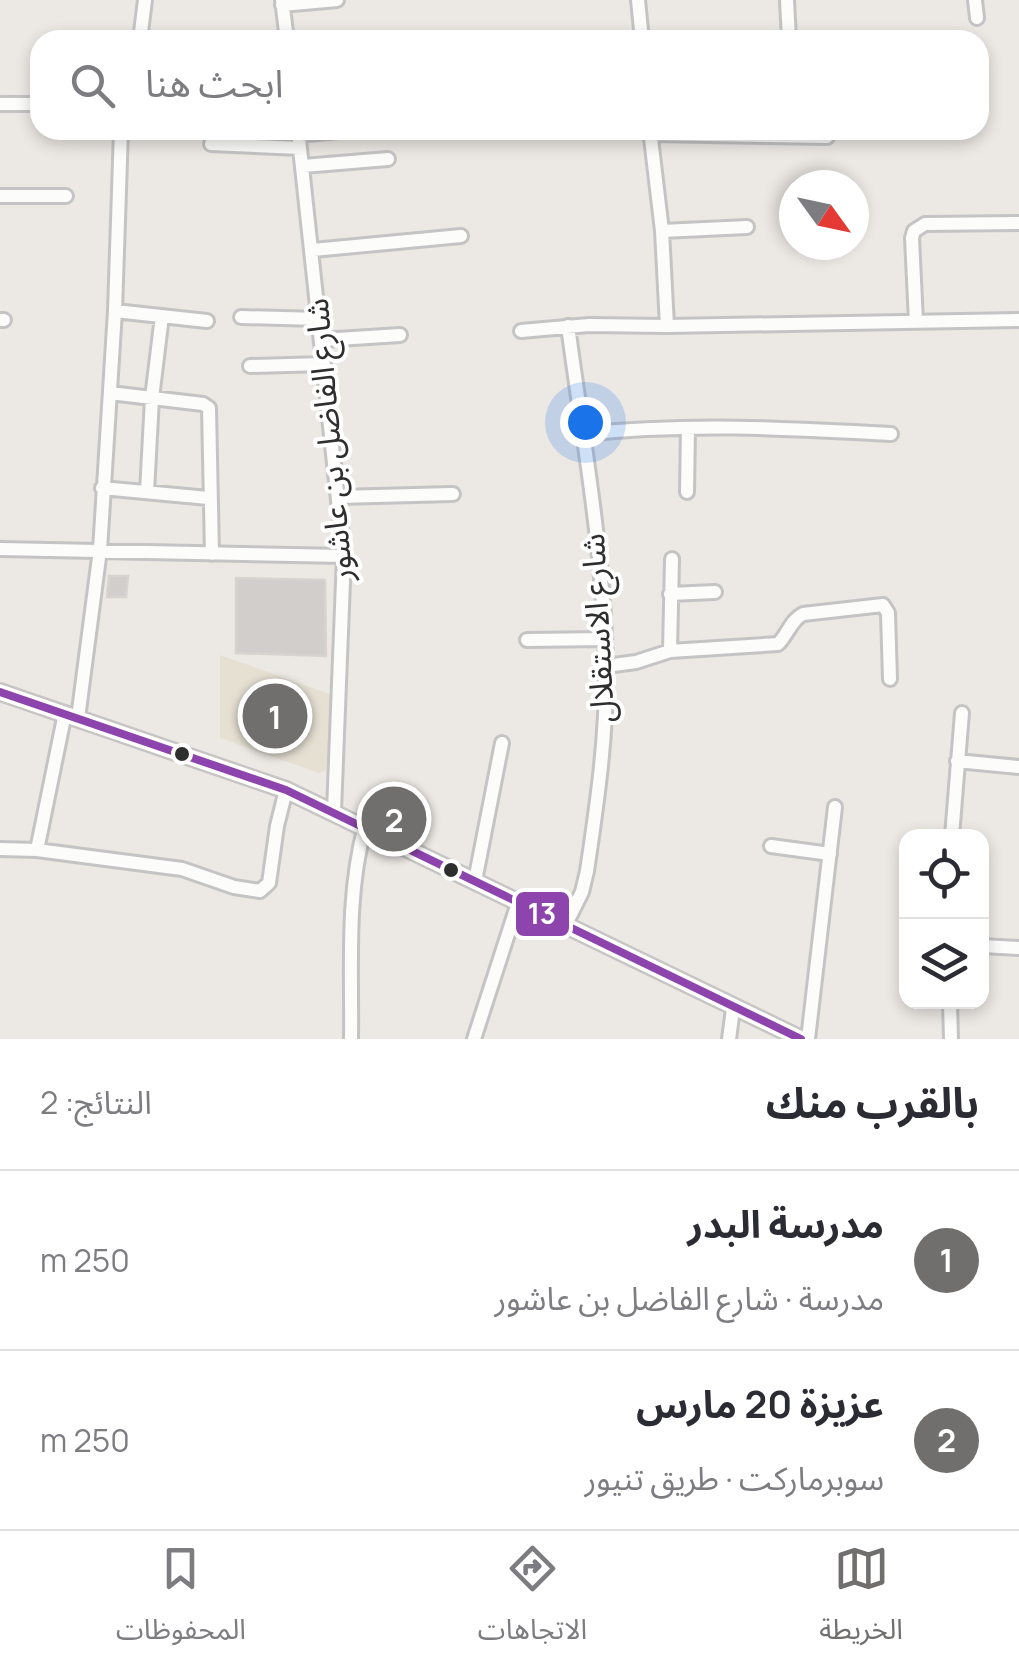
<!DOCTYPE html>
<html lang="ar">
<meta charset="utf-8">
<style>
body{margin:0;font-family:Manrope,"Noto Sans Arabic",sans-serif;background:#f2f2f3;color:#2b2b33;direction:rtl}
.controls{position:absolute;right:30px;bottom:30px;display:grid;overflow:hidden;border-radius:20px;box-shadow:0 5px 15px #0003}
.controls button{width:90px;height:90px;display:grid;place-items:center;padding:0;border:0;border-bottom:2px solid #e1e1e2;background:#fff;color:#2b2b33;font:50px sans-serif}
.compass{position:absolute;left:779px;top:170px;width:90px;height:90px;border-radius:50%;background:#fff;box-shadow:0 5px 15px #0003;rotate:123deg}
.you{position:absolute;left:585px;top:422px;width:35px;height:35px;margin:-25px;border:8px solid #fff;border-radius:50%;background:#1a73e8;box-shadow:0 0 0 15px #1a73e833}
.badge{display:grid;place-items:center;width:65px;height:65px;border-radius:50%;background:#706f6e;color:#fff;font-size:32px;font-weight:700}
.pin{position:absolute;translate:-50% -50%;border:5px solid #fff;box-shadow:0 2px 10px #0006}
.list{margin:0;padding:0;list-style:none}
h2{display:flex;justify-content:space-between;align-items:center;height:130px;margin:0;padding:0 40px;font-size:42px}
h2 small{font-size:32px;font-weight:400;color:#7c7c81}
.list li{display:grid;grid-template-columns:65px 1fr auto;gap:30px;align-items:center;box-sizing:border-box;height:180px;padding:0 40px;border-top:2px solid #e1e1e2}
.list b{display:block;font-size:38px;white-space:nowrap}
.list p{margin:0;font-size:32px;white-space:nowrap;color:#7c7c81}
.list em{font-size:32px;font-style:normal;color:#7c7c81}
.icon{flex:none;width:55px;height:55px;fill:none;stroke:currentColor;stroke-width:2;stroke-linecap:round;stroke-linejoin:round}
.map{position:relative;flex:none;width:1019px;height:1039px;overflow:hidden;direction:ltr}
.search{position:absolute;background:#fff;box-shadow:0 5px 15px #0003;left:30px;right:30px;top:30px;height:110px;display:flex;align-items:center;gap:25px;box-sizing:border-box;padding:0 35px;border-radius:30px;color:#7c7c81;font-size:38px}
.sheet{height:490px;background:#fff}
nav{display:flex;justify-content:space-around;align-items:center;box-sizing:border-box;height:140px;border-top:2px solid #e1e1e2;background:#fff;font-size:28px;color:#7c7c81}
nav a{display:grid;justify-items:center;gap:5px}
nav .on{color:#706f6e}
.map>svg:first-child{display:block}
</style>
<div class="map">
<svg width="1019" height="1039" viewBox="0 0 1019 1039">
<rect width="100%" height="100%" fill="#ece8e4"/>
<path fill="#e6e0d3" d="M220 655 332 695 326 770 319 773 220 738Z"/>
<path fill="#d1cecb" stroke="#d7d4d0" stroke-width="2.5" d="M109 576H128L126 597H107Z
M236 578 325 580 326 656 236 653Z"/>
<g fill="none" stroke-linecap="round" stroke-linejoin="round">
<g stroke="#c5c4c5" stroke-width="18">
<path id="minor" d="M282 0 287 40
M638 0 642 40
M787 0 789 40
M975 0 977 18
M282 5 337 0
M140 40 145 0
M0 104H40
M298 130 344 556 334 811
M650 130 662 231 667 326
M651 134 827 137
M298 135 350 130
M211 144 300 148
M303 166 388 159
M0 196H66
M662 231 747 227
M313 250 461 236
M115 311 207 321
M241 317 320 319
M0 320H4
M916 322 912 238 914 231 925 224 1019 223
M521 331 589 325 667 326 1019 320
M322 340 400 335
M250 366 324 364
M110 393 203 404 209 408 212 554
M582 434C685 423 788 428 891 434
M102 488 208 498
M147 492 152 398 162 316
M687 492 688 428
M338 497 453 494
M0 549 344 556
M670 594 715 592
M527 640 604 639
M670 651 672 559
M606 666 636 662 670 651 778 644C788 634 791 620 803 614L883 605 888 613 890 679
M78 718 100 550 115 311 121 130
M957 761 1019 767
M952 836 962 713
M771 846 830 854
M0 849 37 850 65 713
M37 850 182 869 234 887 260 891 269 883 277 826 286 790
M475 881 502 743
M565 926 582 892 587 871C597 804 607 735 606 667 604 553 583 439 568 326
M982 946 1019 948
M950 1002 951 1039
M351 1039C352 967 346 896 365 826
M474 1039 518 903
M729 1039 733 1009
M808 1039 835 807"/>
</g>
<g stroke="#c6c5c4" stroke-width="20">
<path id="major" d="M0 692 286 790 801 1039"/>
</g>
<use href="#minor" stroke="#fcfcfb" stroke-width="12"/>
<use href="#major" stroke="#e8e4d6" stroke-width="15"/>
<g stroke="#fff" stroke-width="15">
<path id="bus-1" d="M0 692 286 790 801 1039"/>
</g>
<use href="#bus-1" stroke="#8e44ad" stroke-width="8"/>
</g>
<g fill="#2e2e2e" stroke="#fff" stroke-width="4">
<circle cx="182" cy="754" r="9"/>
<circle cx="451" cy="870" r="9"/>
</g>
<g text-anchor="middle" stroke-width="8" stroke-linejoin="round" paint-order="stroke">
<g font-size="32" fill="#2e2e2e" stroke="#fff">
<text transform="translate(329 440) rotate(-95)" y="11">شارع الفاضل بن عاشور</text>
<text transform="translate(598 628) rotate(-93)" y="11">شارع الاستقلال</text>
</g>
</g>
<rect stroke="#fff" stroke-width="4" x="514" y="890" width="57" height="48" rx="10" fill="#8e44ad"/>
<g font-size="28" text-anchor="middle" font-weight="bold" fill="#fff">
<text x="542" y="924">13</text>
</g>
</svg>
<div class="controls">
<button><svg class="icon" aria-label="locate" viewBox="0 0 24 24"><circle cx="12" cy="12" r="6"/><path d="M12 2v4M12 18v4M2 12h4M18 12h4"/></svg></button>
<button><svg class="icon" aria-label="layers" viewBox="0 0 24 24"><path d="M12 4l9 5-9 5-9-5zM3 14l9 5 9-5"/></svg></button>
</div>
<svg class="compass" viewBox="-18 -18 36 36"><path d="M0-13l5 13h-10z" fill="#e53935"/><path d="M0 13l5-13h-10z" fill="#7c7c81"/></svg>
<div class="you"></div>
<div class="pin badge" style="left:275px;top:716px">1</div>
<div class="pin badge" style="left:394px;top:819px">2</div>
<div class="search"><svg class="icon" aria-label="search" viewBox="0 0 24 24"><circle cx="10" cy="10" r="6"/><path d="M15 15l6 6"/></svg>ابحث هنا</div>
</div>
<section class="sheet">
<h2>بالقرب منك<small>النتائج: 2</small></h2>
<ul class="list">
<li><span class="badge">1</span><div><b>مدرسة البدر</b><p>مدرسة · شارع الفاضل بن عاشور</p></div><em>250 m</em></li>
<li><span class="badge">2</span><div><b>عزيزة 20 مارس</b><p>سوبرماركت · طريق تنيور</p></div><em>250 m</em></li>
</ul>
</section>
<nav>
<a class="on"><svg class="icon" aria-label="map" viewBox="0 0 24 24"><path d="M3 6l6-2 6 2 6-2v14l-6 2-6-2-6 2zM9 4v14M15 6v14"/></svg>الخريطة</a>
<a><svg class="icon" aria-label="directions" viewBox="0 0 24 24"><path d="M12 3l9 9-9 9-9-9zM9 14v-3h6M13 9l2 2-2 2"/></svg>الاتجاهات</a>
<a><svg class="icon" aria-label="saved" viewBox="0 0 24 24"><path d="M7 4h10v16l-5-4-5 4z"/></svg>المحفوظات</a>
</nav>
